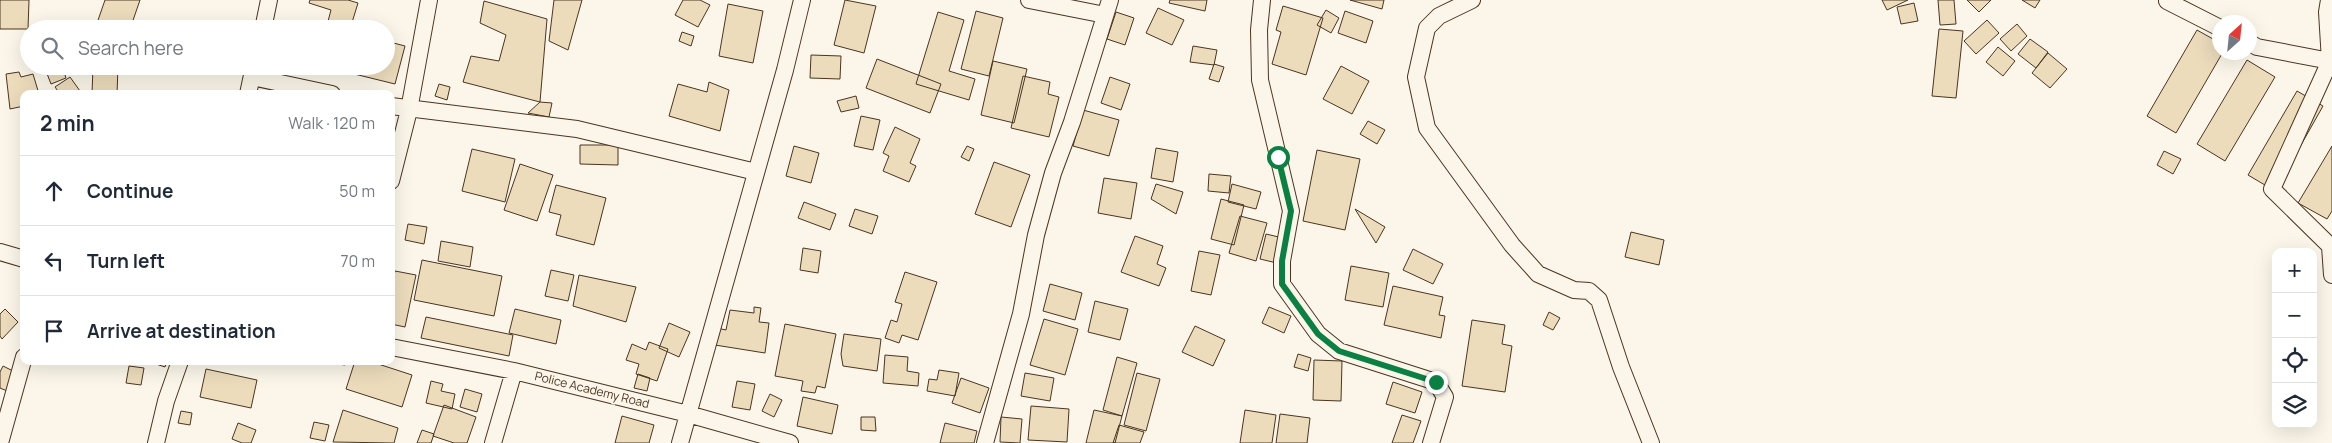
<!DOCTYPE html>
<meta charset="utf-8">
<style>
body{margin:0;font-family:Manrope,sans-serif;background:#f2f2f3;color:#1f2937}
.controls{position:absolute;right:15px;bottom:15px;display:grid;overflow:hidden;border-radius:10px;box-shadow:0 5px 20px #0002}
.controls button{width:45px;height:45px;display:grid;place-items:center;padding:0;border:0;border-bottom:1px solid #e0e1e3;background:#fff;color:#1f2937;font:25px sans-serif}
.compass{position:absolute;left:2212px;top:15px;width:45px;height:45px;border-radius:50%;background:#fff;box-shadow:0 5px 20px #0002;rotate:27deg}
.stop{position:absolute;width:15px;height:15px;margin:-11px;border:4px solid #0b8043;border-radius:50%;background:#fff}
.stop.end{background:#0b8043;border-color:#fff;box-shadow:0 1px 5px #0008}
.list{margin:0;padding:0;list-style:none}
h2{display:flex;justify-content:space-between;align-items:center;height:65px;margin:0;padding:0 20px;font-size:21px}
h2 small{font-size:16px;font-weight:400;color:#747a83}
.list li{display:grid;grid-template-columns:32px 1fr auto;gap:15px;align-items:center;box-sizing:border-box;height:70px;padding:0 20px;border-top:1px solid #e0e1e3}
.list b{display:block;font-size:19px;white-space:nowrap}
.list em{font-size:16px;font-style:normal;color:#747a83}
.icon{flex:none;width:28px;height:28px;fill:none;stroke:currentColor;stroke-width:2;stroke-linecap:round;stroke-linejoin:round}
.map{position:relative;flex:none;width:2332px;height:443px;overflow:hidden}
.search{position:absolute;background:#fff;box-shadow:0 5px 20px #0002;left:20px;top:20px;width:375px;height:55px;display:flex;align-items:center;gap:12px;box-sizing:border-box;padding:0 18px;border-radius:28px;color:#747a83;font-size:19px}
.panel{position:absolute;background:#fff;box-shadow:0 5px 20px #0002;left:20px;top:90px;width:375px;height:275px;border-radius:10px}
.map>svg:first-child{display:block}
</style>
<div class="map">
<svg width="2332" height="443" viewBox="0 0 2332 443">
<rect width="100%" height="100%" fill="#fbf6e9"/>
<path fill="#ecdcbc" stroke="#4a3520" d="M0 0H29L28 29H0Z
M105 0H140L130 29H103L96 26Z
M310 0H348L358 3 350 29H341L327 25 331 10 309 3Z
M554 0H582L568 50 549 41Z
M683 0H700L710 5 698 27 675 15Z
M845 0 876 6 864 53 834 45Z
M1170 0H1207L1205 11 1169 3Z
M1350 0H1384L1382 9Z
M1882 0H1908L1887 10Z
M1938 0H1954L1956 24 1940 25Z
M1967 0H1991L1979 12Z
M2022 0H2040L2035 8Z
M484 1 547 19 540 102 463 82 471 56 499 61 506 35 480 23Z
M1914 3 1918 21 1901 24 1897 7Z
M728 4 763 11 753 63 719 56Z
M1283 6 1323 18 1306 75 1272 64 1281 32 1276 30Z
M1158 8 1184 20 1172 45 1146 33Z
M1326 10 1339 18 1331 33 1317 25Z
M976 11 1003 18 989 76 961 69Z
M1345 11 1373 21 1366 43 1338 33Z
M938 12 964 20 949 71 975 79 969 100 916 84Z
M1116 12 1134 18 1125 45 1107 39Z
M1987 20 1999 33 1976 54 1964 41Z
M2017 24 2027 36 2011 51 2000 39Z
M1939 29 1963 31 1956 98 1932 96Z
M2197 30 2220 43V52H2223L2176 133 2147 116Z
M682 32 694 36 691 46 679 41Z
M2030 39 2048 52 2036 68 2018 54Z
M386 41 405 46 395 84 338 70 339 66H386Z
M1193 46 1217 50 1214 65 1190 62Z
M1998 47 2015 61 2003 76 1986 62Z
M2048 53 2067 69 2050 88 2032 73Z
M811 55 841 56 840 79 810 78Z
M877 59 941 84 930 113 866 88Z
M2247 60 2275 77 2225 161 2197 144Z
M993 61 1027 69 1014 123 981 115Z
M1214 64 1224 67 1219 82 1209 79Z
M62 66 66 78 51 84 46 71Z
M93 66H118L117 94H92Z
M1341 66 1369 81 1352 114 1323 99Z
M19 72 21 77 33 74 39 94H24V106L10 109 6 74Z
M1023 76 1050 82 1048 94 1059 97 1049 137 1011 128Z
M70 77 80 91 76 94H60L55 87Z
M1110 77 1130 84 1121 110 1101 103Z
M709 82 729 90 720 131 669 116 678 84 707 92Z
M439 84 450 87 447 100 435 96Z
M2297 91 2323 106 2275 191 2248 175Z
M856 96 859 108 841 112 837 101Z
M540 102 552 103 549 117 528 113Z
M1083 110 1119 120 1109 156 1073 146Z
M861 116 880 120 873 150 854 146Z
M1368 121 1385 130 1377 144 1360 134Z
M895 127 920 139 910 163 916 166 909 182 883 171 889 156 883 153Z
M580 145H618V165L580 164Z
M794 146 819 153 811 183 786 176Z
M967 146 974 149 969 161 961 157Z
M2332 146V211L2327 219 2298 203Z
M1156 148 1178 152 1173 182 1151 178Z
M472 149 515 159 505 202 462 191Z
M1317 150 1360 159 1345 230 1303 221Z
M2164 151 2181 159 2173 174 2157 165Z
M994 162 1030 175 1011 227 975 214Z
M520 164 553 175 537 221 504 210Z
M1209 174 1231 176 1229 193 1208 191Z
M1104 178 1137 183 1131 219 1098 213Z
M1156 184 1183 192 1176 214 1151 199Z
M1232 184 1261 192 1256 209 1228 202Z
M556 185 606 198 594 245 556 235 561 215 549 212Z
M1221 199 1244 205 1234 245 1211 239Z
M804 202 836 214 830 230 798 218Z
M855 209 878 216 872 234 849 226Z
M1355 209 1385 227 1376 243Z
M1240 216 1267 223 1256 261 1229 253Z
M408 224 427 227 424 244 405 240Z
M1631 232 1664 240 1659 265 1625 257Z
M1266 234 1287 239 1281 264 1260 259Z
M1135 236 1163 246 1157 264 1166 268 1159 286 1121 272Z
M441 241 473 247 470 267 438 261Z
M803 248 821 251 818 273 800 270Z
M1413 249 1443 264 1433 284 1403 270Z
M1199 251 1220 255 1211 295 1191 291Z
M422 260 502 276 494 316 414 300Z
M1351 266 1389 273 1383 307 1345 300Z
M551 270 574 275 568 301 545 296Z
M395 271 416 275 405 327 391 324V288Z
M905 272 937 282 918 340 902 335 899 343 885 338 891 320 897 322 902 304 895 302Z
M579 275 636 287 626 322 573 306Z
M1050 284 1082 293 1075 320 1043 311Z
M1393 286 1443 297 1439 315 1445 316 1441 338 1384 325Z
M1095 301 1128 309 1120 340 1088 332Z
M754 307 761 308 759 322 769 323 765 353 715 345 717 328 726 330 730 310 754 313Z
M1269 307 1291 316 1284 333 1262 323Z
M5 309 18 322 2 339 0 336V314Z
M515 309 561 320 556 344 509 333Z
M1549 312 1560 318 1553 330 1543 325Z
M426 317 513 335 509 356 421 338Z
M1044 319 1078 329 1065 375 1030 365Z
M1472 320 1505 325 1502 344 1512 346 1505 392 1462 386Z
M669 323 690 332 679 357 659 348Z
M785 324 836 334 825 388 817 386 815 393 801 391 803 381 775 376Z
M1195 326 1225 340 1213 366 1182 352Z
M844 334 881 339 877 371 843 366 841 354Z
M649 342 668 349 657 381 636 374 639 364 626 360 632 344 646 350Z
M1298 354 1311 358 1308 371 1294 367Z
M885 355 908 357 907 371 919 373 918 386 883 383Z
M1117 357 1137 363 1122 416 1103 410Z
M1314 360 1342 361 1341 401 1313 400Z
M147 361H167L165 367Z
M333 361H345V365L331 363Z
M355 361H369L412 375 402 407 346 389Z
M3 366 21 375 12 393 0 388V372Z
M129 366 144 368 141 385 126 383Z
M206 369 257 380 251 408 200 397Z
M939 370 959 373 955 396 927 391 929 379 937 380Z
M1025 373 1054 378 1050 401 1021 396Z
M1137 373 1160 379 1146 431 1124 425Z
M638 374 650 378 647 391 634 388Z
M961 378 989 388 980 413 952 403Z
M431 381 443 384 441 391 455 394 452 409 426 403Z
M737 381 755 384 750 410 732 407Z
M1393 382 1422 392 1415 413 1386 404Z
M465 389 482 394 477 412 460 407Z
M770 394 782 400 774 417 762 411Z
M803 397 838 405 832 434 797 426Z
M444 405 476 417 467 443H454L433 436Z
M1031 406 1069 409 1067 442 1028 440Z
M343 410 398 428 394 443 333 442Z
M1094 410 1122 416 1115 443H1086Z
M1245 410 1276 415 1272 443H1240Z
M181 411 192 413 190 425 178 423Z
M1280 414 1310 418 1307 443H1276Z
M1402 415 1421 421 1413 443H1392Z
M622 416 654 425 649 443H615Z
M861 417H875L876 431 861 430Z
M1001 417 1022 419 1020 443 1000 442Z
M314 422 329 425 325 441 310 438Z
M238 423 256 430 251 443H242L232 439Z
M945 423 977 431 974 443H940Z
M1119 425 1144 432 1140 443H1113Z
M422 430 434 434 431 443H417Z"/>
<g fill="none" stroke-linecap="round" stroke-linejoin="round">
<g stroke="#4a3520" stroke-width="18">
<path id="minor" d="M1029 0 1105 15
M1262 0 1259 30 1260 80 1291 211 1282 261V284L1318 334 1339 351 1436 382 1445 397 1431 443
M1472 0 1439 16 1427 28 1416 77 1427 128 1512 245 1538 274 1574 290 1589 291 1599 300 1621 367 1651 443
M2329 0 2327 12 2330 61 2332 65
M2167 1 2220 28
M263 29 269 0
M2250 43 2257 47 2330 61 2272 189 2330 246 2332 275
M252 77 332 94
M248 94 254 66
M391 106 577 129 756 172
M391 181 409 110 429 0
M0 252 24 259
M391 347 514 371 688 414 790 443
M0 443 24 357
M156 443 166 401 180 361
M493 443 514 371
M680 443 785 70 802 0
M985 443 1021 314 1036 235 1053 173 1072 122 1110 0"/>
</g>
<use href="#minor" stroke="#fbf6e9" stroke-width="16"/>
</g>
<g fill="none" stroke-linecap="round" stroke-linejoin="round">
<path stroke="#0b8043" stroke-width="6" d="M1278 157 1291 211 1282 261V284L1318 334 1339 351 1436 382"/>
</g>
<g text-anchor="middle" stroke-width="4" stroke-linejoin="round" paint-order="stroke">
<g font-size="12" fill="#4a3520" stroke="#fbf6e9">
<text transform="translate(592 390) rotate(14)" y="4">Police Academy Road</text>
</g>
</g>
</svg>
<div class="controls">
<button>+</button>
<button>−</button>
<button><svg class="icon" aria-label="locate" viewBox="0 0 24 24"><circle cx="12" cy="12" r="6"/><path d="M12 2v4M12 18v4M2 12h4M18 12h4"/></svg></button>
<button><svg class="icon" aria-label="layers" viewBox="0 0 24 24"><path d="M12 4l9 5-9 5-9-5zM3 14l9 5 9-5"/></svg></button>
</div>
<svg class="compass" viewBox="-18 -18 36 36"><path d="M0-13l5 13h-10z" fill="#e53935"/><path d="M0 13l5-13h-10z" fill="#747a83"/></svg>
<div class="stop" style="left:1278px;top:157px"></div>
<div class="stop end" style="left:1436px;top:382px"></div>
<div class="search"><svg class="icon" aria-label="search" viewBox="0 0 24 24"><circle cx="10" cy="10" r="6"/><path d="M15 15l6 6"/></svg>Search here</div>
<section class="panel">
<h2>2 min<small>Walk · 120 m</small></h2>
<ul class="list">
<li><svg class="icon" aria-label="ahead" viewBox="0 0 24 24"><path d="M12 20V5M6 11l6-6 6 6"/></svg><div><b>Continue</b></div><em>50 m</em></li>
<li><svg class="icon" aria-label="left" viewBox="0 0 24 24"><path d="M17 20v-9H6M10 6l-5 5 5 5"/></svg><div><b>Turn left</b></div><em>70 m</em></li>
<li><svg class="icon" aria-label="arrive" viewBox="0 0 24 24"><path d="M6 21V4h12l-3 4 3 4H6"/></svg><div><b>Arrive at destination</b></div></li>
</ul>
</section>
</div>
